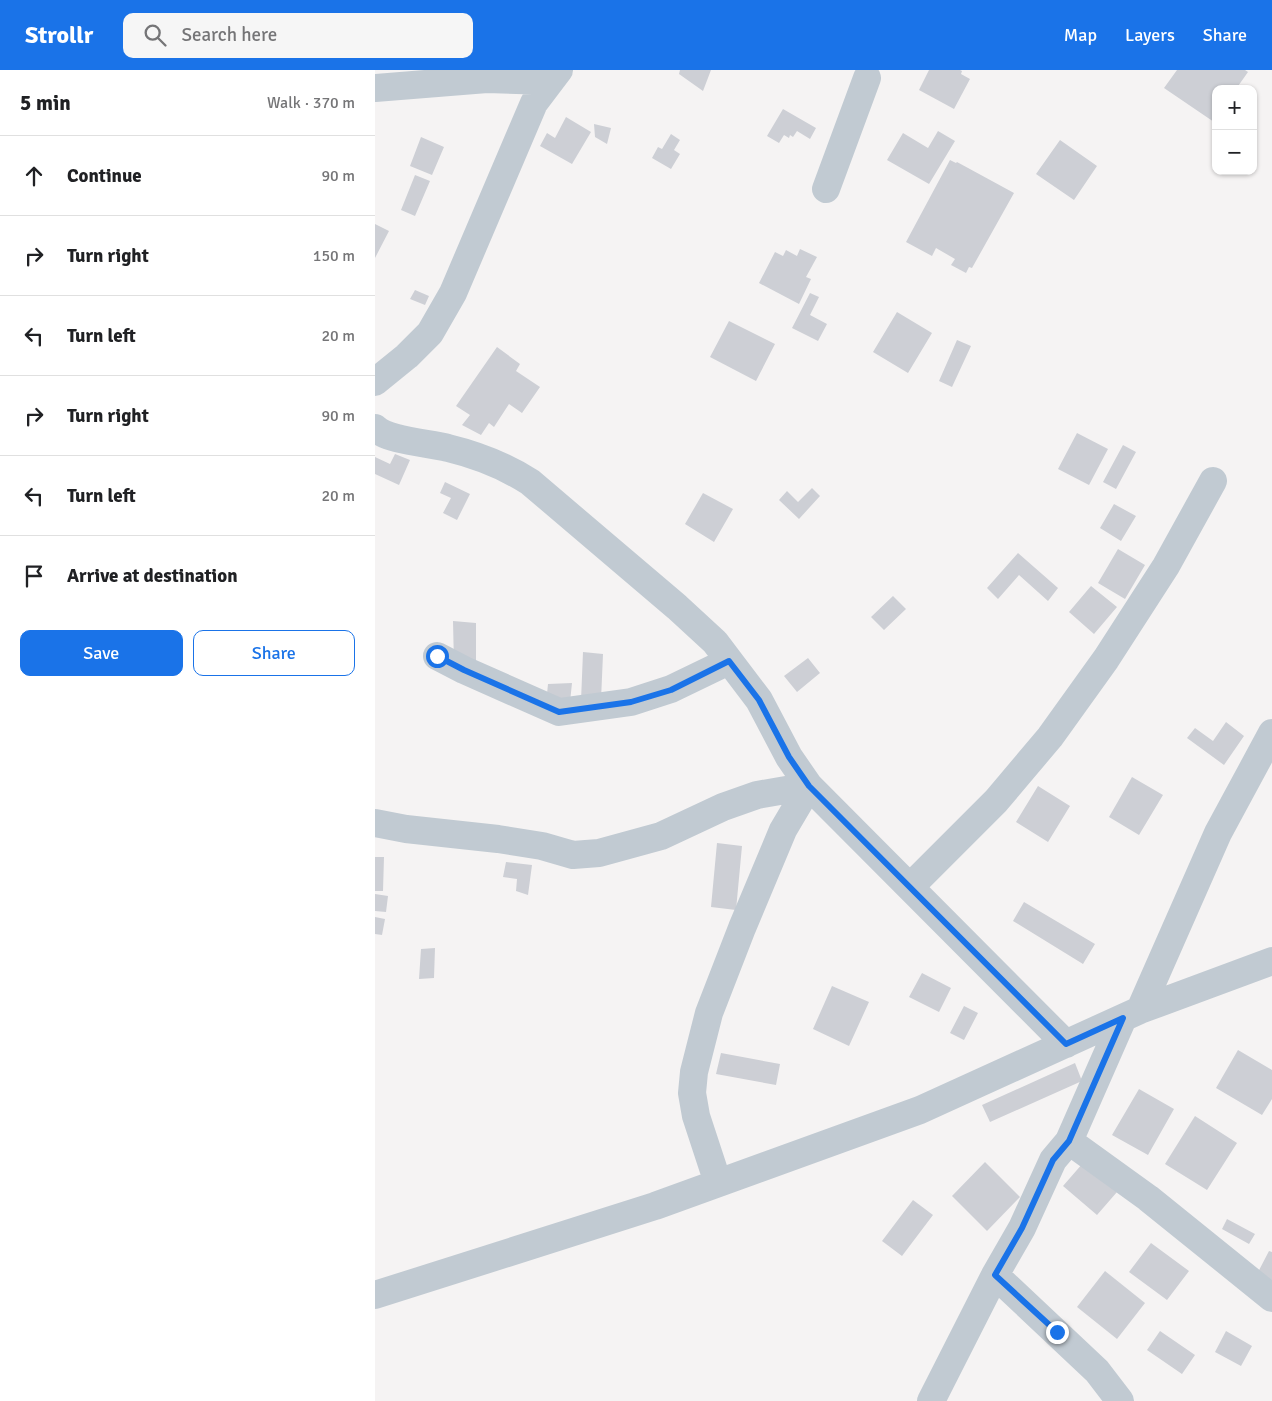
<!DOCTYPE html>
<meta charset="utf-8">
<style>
body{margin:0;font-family:Signika,sans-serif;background:#f6f6f6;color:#202124}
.controls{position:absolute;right:15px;top:15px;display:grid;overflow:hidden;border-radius:10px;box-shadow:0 1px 4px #0004}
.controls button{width:45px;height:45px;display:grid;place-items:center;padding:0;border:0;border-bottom:1px solid #e0e0e0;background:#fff;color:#202124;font:25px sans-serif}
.stop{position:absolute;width:15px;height:15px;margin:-11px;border:4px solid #1a73e8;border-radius:50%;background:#fff}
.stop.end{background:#1a73e8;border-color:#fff;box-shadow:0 1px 5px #0008}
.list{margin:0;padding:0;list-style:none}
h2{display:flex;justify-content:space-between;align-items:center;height:65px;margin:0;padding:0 20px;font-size:21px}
h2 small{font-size:16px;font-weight:400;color:#757577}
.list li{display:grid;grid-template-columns:32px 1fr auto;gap:15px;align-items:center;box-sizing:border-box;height:80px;padding:0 20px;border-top:1px solid #e0e0e0}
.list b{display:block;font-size:19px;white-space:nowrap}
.list em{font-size:16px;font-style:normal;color:#757577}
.actions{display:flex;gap:10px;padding:15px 20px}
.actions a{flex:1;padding:11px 0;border:1px solid #1a73e8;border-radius:10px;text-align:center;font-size:18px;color:#1a73e8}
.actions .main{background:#1a73e8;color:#fff}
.icon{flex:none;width:28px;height:28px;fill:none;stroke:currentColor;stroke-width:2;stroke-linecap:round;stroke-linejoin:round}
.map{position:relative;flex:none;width:897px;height:1331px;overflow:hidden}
header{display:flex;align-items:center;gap:30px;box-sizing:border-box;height:70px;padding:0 25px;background:#1a73e8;color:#fff}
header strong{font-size:24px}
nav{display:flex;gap:28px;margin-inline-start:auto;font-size:18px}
.search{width:350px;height:45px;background:#f6f6f6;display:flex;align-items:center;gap:12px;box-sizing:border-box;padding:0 18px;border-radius:10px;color:#757577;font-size:19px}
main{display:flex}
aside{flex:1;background:#fff}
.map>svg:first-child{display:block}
</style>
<header>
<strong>Strollr</strong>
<div class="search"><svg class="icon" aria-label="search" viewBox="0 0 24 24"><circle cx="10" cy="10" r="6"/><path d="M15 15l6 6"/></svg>Search here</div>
<nav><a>Map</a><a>Layers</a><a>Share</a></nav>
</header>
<main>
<aside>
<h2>5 min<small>Walk · 370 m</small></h2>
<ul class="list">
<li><svg class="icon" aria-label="ahead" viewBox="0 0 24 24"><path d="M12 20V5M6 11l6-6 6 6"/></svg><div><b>Continue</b></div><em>90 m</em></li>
<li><svg class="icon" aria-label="right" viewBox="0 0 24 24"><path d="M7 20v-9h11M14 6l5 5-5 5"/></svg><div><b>Turn right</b></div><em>150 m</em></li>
<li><svg class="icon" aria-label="left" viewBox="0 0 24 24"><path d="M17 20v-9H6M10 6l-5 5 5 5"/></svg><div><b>Turn left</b></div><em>20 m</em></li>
<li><svg class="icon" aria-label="right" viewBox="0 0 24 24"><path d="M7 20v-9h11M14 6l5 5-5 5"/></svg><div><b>Turn right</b></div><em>90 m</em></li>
<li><svg class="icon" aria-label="left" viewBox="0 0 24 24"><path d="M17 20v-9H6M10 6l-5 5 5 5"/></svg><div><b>Turn left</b></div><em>20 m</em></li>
<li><svg class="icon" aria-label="arrive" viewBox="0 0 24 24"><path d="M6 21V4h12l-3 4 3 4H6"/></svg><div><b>Arrive at destination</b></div></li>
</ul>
<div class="actions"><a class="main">Save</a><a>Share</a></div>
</aside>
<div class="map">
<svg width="897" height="1331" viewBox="0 0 897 1331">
<rect width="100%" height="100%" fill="#f5f3f3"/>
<path fill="#cdcfd5" d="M305 0H336L328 21 304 4Z
M554 0H585L587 1 586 4 595 9 579 39 544 20Z
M802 0H870L873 2 861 19H841V49L839 52 789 18Z
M408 39 441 58 435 69 422 61 418 67 415 65 414 68 409 65 404 73 392 66Z
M191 47 216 62 197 94 165 76 172 63 180 68Z
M219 54 236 58 232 74 220 67Z
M563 61 580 71 554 114 512 90 528 63 553 78Z
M296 64 305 70 299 80 305 84 296 99 277 88 283 77 287 79Z
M46 67 69 77 57 105 35 96Z
M685 70 722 96 699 130 661 104Z
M575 90 581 93 582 92 639 123 597 198 594 197 591 203 576 195 580 189 561 178 557 186 531 172Z
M40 105 55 111 40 146 26 140Z
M0 154 14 161 0 188Z
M425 179 442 187 431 207 436 209 424 234 384 213 400 182 408 186 411 180 422 186Z
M40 220 54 226 50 235 35 229Z
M435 223 444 227 435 245 452 254 443 271 417 258Z
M522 242 557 263 533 303 498 282Z
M354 251 400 274 381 311 335 287Z
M582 270 596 276 577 317 564 311Z
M122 277 145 294 141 301 165 317 147 343 134 334 119 357 114 353 106 365 87 355 95 345 81 336Z
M702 363 733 379 714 415 683 399Z
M748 375 761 382 741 419 728 412Z
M20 384 35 390 24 415 0 404V387L15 394Z
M70 412 95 424 82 450 68 443 76 428 65 423Z
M437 418 445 426 424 449 404 430 412 421 423 432Z
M328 423 358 439 339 472 310 454Z
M739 434 761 446 746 471 725 458Z
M743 479 770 495 750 529 723 513Z
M643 483 683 518 673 531 644 505 623 529 612 518Z
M716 516 742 537 719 564 694 542Z
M518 526 531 539 509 560 496 547Z
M78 551 101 553V596L79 595Z
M208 582 228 584 226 630 206 631Z
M433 588 445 603 422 622 409 606Z
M197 613 195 632 171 634 173 614Z
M851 652 869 666 849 695 812 668 820 658 838 671Z
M757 707 788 725 764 765 734 747Z
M663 716 695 736 673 772 641 752Z
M342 773 367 776 361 840 336 837Z
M0 787H9L8 821H0Z
M131 792 157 795 153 825 141 821 142 809 128 807Z
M0 824 13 826 11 842 0 841Z
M649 832 720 874 708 894 638 851Z
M0 847 10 849 7 865 0 864Z
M60 878 59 908 44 909 46 879Z
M547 903 576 918 564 942 534 927Z
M457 916 494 932 474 976 438 959Z
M589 936 603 943 589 970 575 963Z
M863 980 897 1000V1029L887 1045 841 1018Z
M346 983 405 994 401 1015 341 1004Z
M700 993 707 1011 615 1052 607 1035Z
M764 1019 799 1039 773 1085 737 1065Z
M820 1046 862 1073 832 1120 790 1094Z
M610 1092 645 1127 612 1161 577 1126Z
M708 1093 742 1122 722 1145 688 1116Z
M538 1130 558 1145 527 1186 507 1171Z
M852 1149 880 1164 874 1174 847 1159Z
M776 1173 814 1201 792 1230 754 1202Z
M894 1181 897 1182V1214L881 1206Z
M730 1201 770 1233 742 1269 702 1237Z
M785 1261 820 1285 807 1304 772 1280Z
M851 1261 877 1276 866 1296 840 1282Z"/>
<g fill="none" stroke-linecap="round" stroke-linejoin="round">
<path stroke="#c1cad2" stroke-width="28" d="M0 18 112 9 174 11
M451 119 492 8
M0 312 32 286 55 263 78 223 159 33 184 0
M0 358C13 371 55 373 73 378 102 385 130 396 155 412L302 537 340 572 384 630 414 687 434 716 691 974
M62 586 89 600 184 642 256 632 296 619 354 591
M0 753 31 759 123 769 167 776 198 785 224 783 286 766 348 737 382 725 434 716
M535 817 621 731 675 667 731 589 791 496 838 411
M765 940 843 763 897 663
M694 1071 773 1128 897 1228
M343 1113 321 1046 317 1023 319 1002 334 943 367 858 408 760 434 716
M620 1205 722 1301 745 1331
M0 1225 280 1136 545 1040 765 940 897 891
M556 1331 620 1205 647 1158 678 1090 694 1071 748 948"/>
</g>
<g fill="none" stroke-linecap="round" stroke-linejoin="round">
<path stroke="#1a73e8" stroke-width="6" d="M62 586 89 600 184 642 256 632 296 620 354 591 384 630 414 687 434 716 691 974 748 948 694 1071 678 1090 647 1158 620 1205 682 1262"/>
</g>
</svg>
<div class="controls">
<button>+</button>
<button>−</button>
</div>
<div class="stop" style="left:62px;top:586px"></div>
<div class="stop end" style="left:682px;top:1262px"></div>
</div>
</main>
